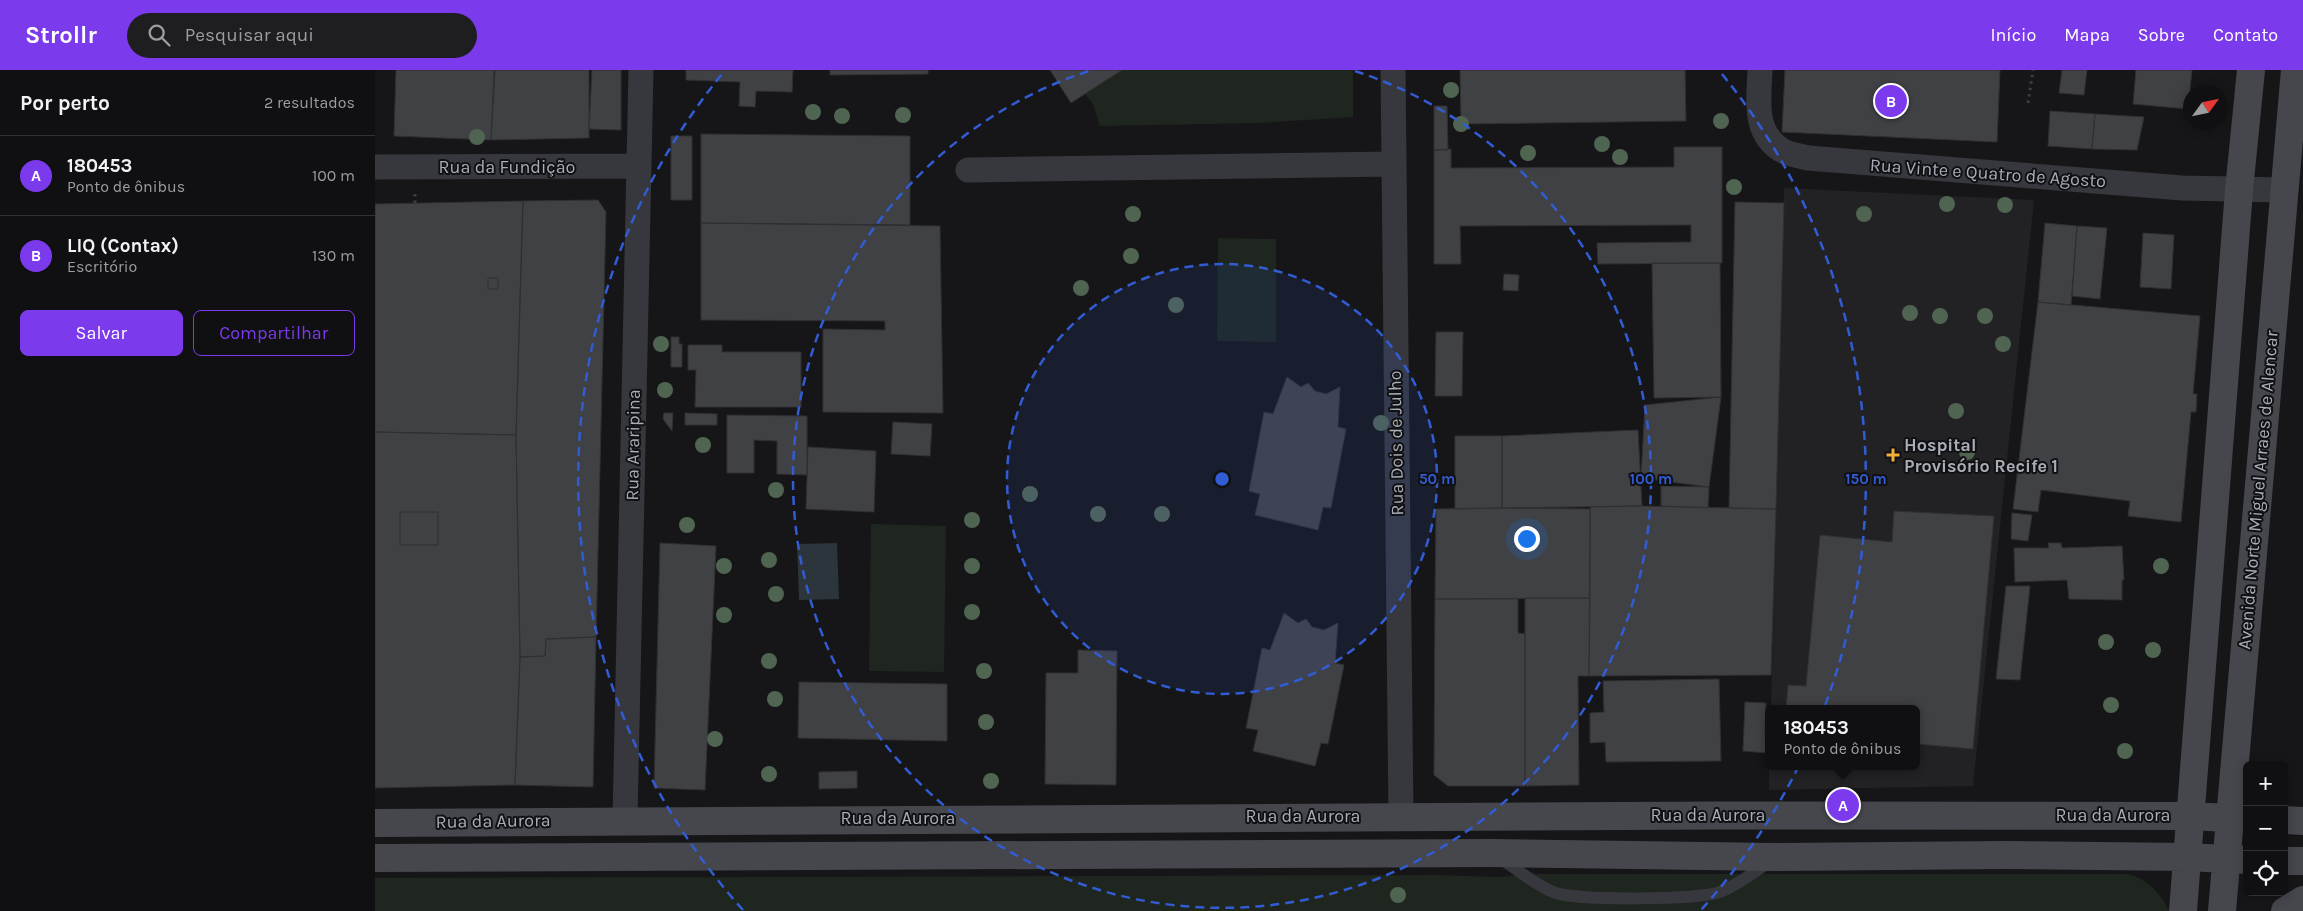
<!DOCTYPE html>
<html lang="pt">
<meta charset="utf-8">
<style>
body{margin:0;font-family:Karla,sans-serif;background:#1e1e20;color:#f1f3f6}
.controls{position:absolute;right:15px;bottom:15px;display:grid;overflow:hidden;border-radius:8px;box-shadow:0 2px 12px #0003}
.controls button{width:45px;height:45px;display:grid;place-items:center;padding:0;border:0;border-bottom:1px solid #303032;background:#101012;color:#f1f3f6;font:25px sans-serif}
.compass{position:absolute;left:1808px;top:15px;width:45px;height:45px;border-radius:50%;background:#101012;box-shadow:0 2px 12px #0003;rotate:57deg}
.you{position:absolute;left:1151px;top:468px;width:18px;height:18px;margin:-12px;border:4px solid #fff;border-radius:50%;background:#1a73e8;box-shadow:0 0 0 8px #1a73e833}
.badge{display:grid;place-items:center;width:32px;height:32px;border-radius:50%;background:#7c3aed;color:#fff;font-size:16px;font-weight:700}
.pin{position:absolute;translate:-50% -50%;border:2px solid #fff;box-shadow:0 1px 5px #0006}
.popup{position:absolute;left:1390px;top:635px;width:155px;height:65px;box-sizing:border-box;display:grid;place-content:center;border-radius:8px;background:#101012;filter:drop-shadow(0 1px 4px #0005);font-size:16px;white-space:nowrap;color:#9c9d9f}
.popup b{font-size:19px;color:#f1f3f6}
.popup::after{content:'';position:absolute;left:50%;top:100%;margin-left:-10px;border:10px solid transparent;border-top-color:#101012}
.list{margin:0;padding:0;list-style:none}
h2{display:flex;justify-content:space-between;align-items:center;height:65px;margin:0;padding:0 20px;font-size:21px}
h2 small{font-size:16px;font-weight:400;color:#9c9d9f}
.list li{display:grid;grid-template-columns:32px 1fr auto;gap:15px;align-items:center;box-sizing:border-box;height:80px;padding:0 20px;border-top:1px solid #303032}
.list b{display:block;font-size:19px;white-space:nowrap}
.list p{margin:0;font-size:16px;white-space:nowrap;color:#9c9d9f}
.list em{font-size:16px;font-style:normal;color:#9c9d9f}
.actions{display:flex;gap:10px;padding:15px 20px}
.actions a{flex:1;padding:11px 0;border:1px solid #7c3aed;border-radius:8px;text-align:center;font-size:18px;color:#7c3aed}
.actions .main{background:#7c3aed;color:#fff}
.icon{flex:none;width:28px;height:28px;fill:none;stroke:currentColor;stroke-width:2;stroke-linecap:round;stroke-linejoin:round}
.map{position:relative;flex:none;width:1928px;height:841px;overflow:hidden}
header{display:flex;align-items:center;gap:30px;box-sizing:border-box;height:70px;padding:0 25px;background:#7c3aed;color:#fff}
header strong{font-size:24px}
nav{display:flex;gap:28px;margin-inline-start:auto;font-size:18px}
.search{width:350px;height:45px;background:#1e1e20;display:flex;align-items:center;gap:12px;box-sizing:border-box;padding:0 18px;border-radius:28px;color:#9c9d9f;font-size:19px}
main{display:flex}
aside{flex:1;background:#101012}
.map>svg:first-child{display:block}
</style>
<header>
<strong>Strollr</strong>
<div class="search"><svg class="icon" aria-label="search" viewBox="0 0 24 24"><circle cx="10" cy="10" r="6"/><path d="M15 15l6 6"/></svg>Pesquisar aqui</div>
<nav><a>Início</a><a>Mapa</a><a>Sobre</a><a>Contato</a></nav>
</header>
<main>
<aside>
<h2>Por perto<small>2 resultados</small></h2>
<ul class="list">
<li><span class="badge">A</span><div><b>180453</b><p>Ponto de ônibus</p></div><em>100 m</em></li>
<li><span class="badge">B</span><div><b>LIQ (Contax)</b><p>Escritório</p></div><em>130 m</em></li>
</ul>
<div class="actions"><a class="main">Salvar</a><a>Compartilhar</a></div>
</aside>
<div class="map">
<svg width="1928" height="841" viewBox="0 0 1928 841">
<rect width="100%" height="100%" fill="#161618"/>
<path fill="#222225" d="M1409 118 1659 130 1598 716 1394 720V696H1542V639H1396Z"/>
<path fill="#1e261f" d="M746 0H978V47L884 53 725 56 718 34 710 24Z
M843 168 901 169V272L842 271Z
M496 454 571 456 569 602 494 601Z
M1157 804H1753C1771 808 1787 824 1794 841H0V808L1061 805 1123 807Z"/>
<path fill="#2c353c" d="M462 473 464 529 424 530 422 474Z"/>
<path fill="#404145" stroke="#303034" d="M21 0H119L116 70 19 66Z
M120 0H214V68L116 70Z
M217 0H246V60L214 59Z
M311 0H418L417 22 381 21 380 37 364 36 365 12 311 10Z
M455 0H553V4L455 5Z
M675 0H747L696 33Z
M1085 0H1310L1311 51 1086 54Z
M1410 0H1625L1622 72 1407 62Z
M1687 0H1712L1709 25 1684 23Z
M1761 0H1817L1813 39 1758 34Z
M1059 36H1072L1073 80H1059Z
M1675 41 1720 44 1717 79 1673 76Z
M1720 44 1769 47 1762 80 1717 79Z
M326 64 535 66V155L326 153Z
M296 66H317V130H296Z
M1299 77H1347V193L1223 194 1222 173 1316 172V155L1085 156 1086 194H1059V80L1076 79V98L1299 97Z
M223 130 231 142 221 567 171 569 170 586 145 587 141 365 148 131Z
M148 131 141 365 0 362V134Z
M1360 132 1409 133 1401 439 1354 438Z
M326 153 565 156 568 343 448 342V259L510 260V251L326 250Z
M1670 153 1702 156 1696 235 1663 232Z
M1702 156 1732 158 1725 229 1697 226Z
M1768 163 1799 165 1796 219 1765 217Z
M1277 193H1345L1346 327 1279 328Z
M1129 204 1144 205 1143 221 1128 220Z
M113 208H123V219H113Z
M1663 232 1825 246 1818 324H1822L1821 342H1816L1806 452 1753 446 1755 431 1666 420 1663 442 1638 439Z
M1061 262H1088L1087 326H1060Z
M296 267H304V274H307V297H296Z
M313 275H347V282H426V337H320L321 300H313Z
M912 307 926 317 933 313 940 321 951 324 965 317 963 357 971 359 956 438 948 437 943 460 880 445 885 424 874 421 889 342 898 344Z
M1346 327 1334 417 1266 408 1270 335Z
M289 343H298L297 361 288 349Z
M310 343 342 344V355H310Z
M352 345 432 346V405L402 404V371L379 370V403H352Z
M518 352 557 354 555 386 516 384Z
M1263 360 1267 436 1127 438V366Z
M0 362 141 365 145 587 140 715 0 718Z
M1080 366H1127V438L1080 439Z
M433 377 501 381 499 442 431 439Z
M1286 416 1334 417 1333 438 1286 436Z
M1267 436 1401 439 1396 605 1214 606 1215 439 1216 437Z
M1127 438 1215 439V528L1060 529 1061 439Z
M1519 441 1619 446 1598 679 1542 674V639H1411L1413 615 1431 616 1445 465 1517 472Z
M25 442H63V475H25Z
M1637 443 1657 445 1653 471 1636 469Z
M285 473 341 476 330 720 279 718Z
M1673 473H1686L1687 478 1747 476 1749 510H1747V530L1694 529 1692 510 1640 512 1639 478H1674Z
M1631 516H1655L1645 610 1621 609Z
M1150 528H1215L1214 606H1203L1204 715 1150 716Z
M1060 529H1143V563L1150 564V716H1073L1059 705Z
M909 543 923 553 931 549 937 557 949 560 963 553 960 593 969 595 953 674 946 673 940 696 878 681 883 660 871 658 887 578 895 580Z
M221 567 218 717 140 715 145 587 170 586 171 569Z
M703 580 742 581 741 715 670 714 671 603H703Z
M1344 609 1346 691 1231 692 1230 672 1215 673V643L1229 642 1228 611Z
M424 612 572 614V671L423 668Z
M1370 632 1391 633 1390 664H1394L1393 683 1368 681Z
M482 701V718L444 719V702Z"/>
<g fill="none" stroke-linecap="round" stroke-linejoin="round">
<path stroke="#3d3f44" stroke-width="3" stroke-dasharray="2.5 4" stroke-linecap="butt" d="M1653 33 1658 0
M40 133V123"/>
<path stroke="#37383d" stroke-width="12" d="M1124 787C1141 799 1159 814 1178 822 1198 831 1324 830 1345 822 1363 815 1378 803 1394 792"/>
<path stroke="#37383d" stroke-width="25" d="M1018 0 1026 746
M1385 0C1384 29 1377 65 1410 82 1417 85 1425 86 1433 88L1807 118 1908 120
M0 97 264 96
M593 100 1018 94
M250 749 266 0"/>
<path stroke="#45474d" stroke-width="28" d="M1909 750 1928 751
M0 753C605 745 1210 745 1815 746L1872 749
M0 788 1118 783 1401 787 1628 785 1812 787 1872 790
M1909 791H1928
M1808 841 1864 120 1876 0
M1847 841 1920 0
M1910 841 1928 830"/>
</g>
<g fill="#506452">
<circle cx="1076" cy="20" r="8"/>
<circle cx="438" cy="42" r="8"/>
<circle cx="528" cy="45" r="8"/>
<circle cx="467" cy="46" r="8"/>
<circle cx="1346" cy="51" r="8"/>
<circle cx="1086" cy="54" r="8"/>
<circle cx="102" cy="67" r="8"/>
<circle cx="1227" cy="74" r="8"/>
<circle cx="1153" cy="83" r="8"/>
<circle cx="1245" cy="87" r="8"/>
<circle cx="1359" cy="117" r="8"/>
<circle cx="1572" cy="134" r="8"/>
<circle cx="1630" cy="135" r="8"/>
<circle cx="758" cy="144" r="8"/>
<circle cx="1489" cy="144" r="8"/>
<circle cx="756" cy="186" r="8"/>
<circle cx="706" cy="218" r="8"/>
<circle cx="801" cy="235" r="8"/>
<circle cx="1535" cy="243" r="8"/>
<circle cx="1565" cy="246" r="8"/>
<circle cx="1610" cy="246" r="8"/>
<circle cx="286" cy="274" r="8"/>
<circle cx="1628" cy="274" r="8"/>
<circle cx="290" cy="320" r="8"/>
<circle cx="1581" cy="341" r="8"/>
<circle cx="1006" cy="353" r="8"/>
<circle cx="328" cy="375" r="8"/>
<circle cx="1592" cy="382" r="8"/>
<circle cx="401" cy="420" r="8"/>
<circle cx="655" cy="424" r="8"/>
<circle cx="723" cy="444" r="8"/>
<circle cx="787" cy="444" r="8"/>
<circle cx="597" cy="450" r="8"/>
<circle cx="312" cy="455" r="8"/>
<circle cx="394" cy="490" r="8"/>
<circle cx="349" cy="496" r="8"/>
<circle cx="597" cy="496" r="8"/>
<circle cx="1786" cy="496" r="8"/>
<circle cx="401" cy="524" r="8"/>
<circle cx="597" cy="542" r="8"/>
<circle cx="349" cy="545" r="8"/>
<circle cx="1731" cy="572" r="8"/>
<circle cx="1778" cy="580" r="8"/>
<circle cx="394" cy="591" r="8"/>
<circle cx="609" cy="601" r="8"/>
<circle cx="400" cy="629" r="8"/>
<circle cx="1736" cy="635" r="8"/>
<circle cx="611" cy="652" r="8"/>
<circle cx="340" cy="669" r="8"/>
<circle cx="1750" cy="681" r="8"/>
<circle cx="394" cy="704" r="8"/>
<circle cx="616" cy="711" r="8"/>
<circle cx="1023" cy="825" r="8"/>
</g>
<circle cx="847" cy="409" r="215" fill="#325cd3" fill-opacity=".12"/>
<g fill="none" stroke="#325cd3" stroke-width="2.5" stroke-dasharray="9 6">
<circle cx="847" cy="409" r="215"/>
<path d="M980 1A429 429 0 1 1 714 1"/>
<path d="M368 840A644 644 0 0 1 347 4M1347 4A644 644 0 0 1 1326 840"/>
</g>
<path fill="#f2b134" stroke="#111113" stroke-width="2" d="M1515.5 377.5h5v5h5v5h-5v5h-5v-5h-5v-5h5z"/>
<g text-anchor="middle" stroke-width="4" stroke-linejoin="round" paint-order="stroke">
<g font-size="18" fill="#a8adb8" stroke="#111113">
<text x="132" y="103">Rua da Fundição</text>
<text transform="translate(1613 103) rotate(4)" y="6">Rua Vinte e Quatro de Agosto</text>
<text transform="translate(1021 373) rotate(-91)" y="6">Rua Dois de Julho</text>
<text transform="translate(258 375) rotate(-89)" y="6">Rua Araripina</text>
<text transform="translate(1883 420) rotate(-85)" y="6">Avenida Norte Miguel Arraes de Alencar</text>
<text x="1333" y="751">Rua da Aurora</text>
<text x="1738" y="751">Rua da Aurora</text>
<text x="928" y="752">Rua da Aurora</text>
<text x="523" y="754">Rua da Aurora</text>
<text transform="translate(118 751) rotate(-1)" y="6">Rua da Aurora</text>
</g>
<g font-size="18" font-weight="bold" fill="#a8adb8" stroke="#111113" text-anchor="start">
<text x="1529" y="381">Hospital<tspan x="1529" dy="21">Provisório Recife 1</tspan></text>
</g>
</g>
<circle cx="847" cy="409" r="8" fill="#325cd3" stroke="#111113" stroke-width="2.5"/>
<g font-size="15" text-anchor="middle" font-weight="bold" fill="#325cd3" stroke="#111113" stroke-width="4" stroke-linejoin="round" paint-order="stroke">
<text x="1062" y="414">50 m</text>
<text x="1276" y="414">100 m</text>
<text x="1491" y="414">150 m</text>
</g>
</svg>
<div class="controls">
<button>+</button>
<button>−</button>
<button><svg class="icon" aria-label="locate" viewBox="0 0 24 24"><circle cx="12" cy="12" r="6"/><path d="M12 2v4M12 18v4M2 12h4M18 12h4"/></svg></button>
</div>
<svg class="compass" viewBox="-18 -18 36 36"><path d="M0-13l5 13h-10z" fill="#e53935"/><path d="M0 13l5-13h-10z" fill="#9c9d9f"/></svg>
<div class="you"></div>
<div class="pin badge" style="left:1468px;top:735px">A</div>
<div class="popup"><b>180453</b>Ponto de ônibus</div>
<div class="pin badge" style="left:1516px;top:31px">B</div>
</div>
</main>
